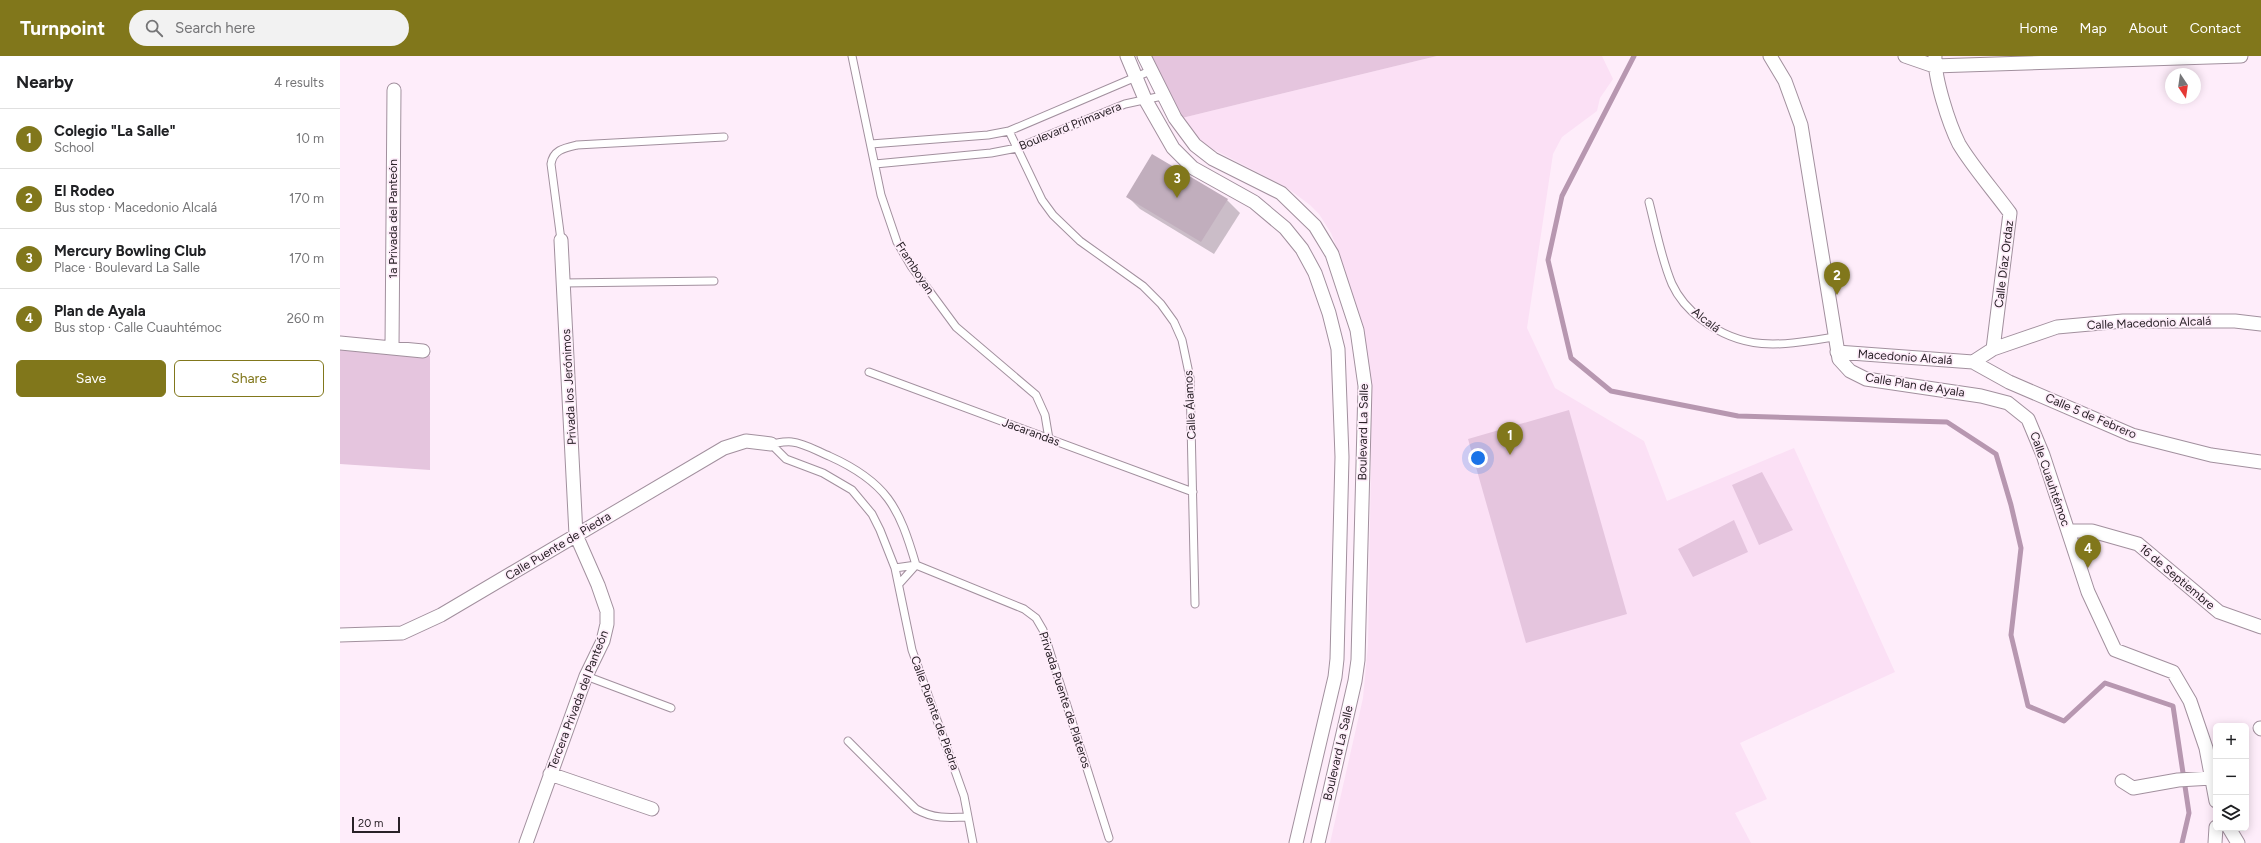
<!DOCTYPE html>
<meta charset="utf-8">
<style>
body{margin:0;font-family:Figtree,sans-serif;background:#f2f2f2;color:#202124}
.controls{position:absolute;right:12px;bottom:12px;display:grid;overflow:hidden;border-radius:6px;box-shadow:0 2px 10px #0003}
.controls button{width:36px;height:36px;display:grid;place-items:center;padding:0;border:0;border-bottom:1px solid #e0e0e0;background:#fff;color:#202124;font:20px sans-serif}
.compass{position:absolute;left:1825px;top:12px;width:36px;height:36px;border-radius:50%;background:#fff;box-shadow:0 2px 10px #0003;rotate:167deg}
.scale{position:absolute;left:12px;bottom:10px;width:48px;box-sizing:border-box;padding-left:4px;border:2px solid #292127;border-top:0;font-size:11px;line-height:14px;white-space:nowrap;color:#292127;-webkit-text-stroke:3px #feedfa;paint-order:stroke}
.you{position:absolute;left:1138px;top:402px;width:14px;height:14px;margin:-10px;border:3px solid #fff;border-radius:50%;background:#1a73e8;box-shadow:0 0 0 6px #1a73e833}
.badge{display:grid;place-items:center;width:26px;height:26px;border-radius:50%;background:#81771b;color:#fff;font-size:13px;font-weight:700}
.pin{position:absolute;translate:-50% -33px;filter:drop-shadow(0 1px 2px #0008)}
.pin::after{content:'';position:absolute;top:21px;width:14px;height:12px;background:inherit;clip-path:polygon(0 0,100% 0,50% 100%)}
.list{margin:0;padding:0;list-style:none}
h2{display:flex;justify-content:space-between;align-items:center;height:52px;margin:0;padding:0 16px;font-size:17px}
h2 small{font-size:13px;font-weight:400;color:#757577}
.list li{display:grid;grid-template-columns:26px 1fr auto;gap:12px;align-items:center;box-sizing:border-box;height:60px;padding:0 16px;border-top:1px solid #e0e0e0}
.list b{display:block;font-size:15px;white-space:nowrap}
.list p{margin:0;font-size:13px;white-space:nowrap;color:#757577}
.list em{font-size:13px;font-style:normal;color:#757577}
.actions{display:flex;gap:8px;padding:12px 16px}
.actions a{flex:1;padding:9px 0;border:1px solid #81771b;border-radius:6px;text-align:center;font-size:14px;color:#81771b}
.actions .main{background:#81771b;color:#fff}
.icon{flex:none;width:22px;height:22px;fill:none;stroke:currentColor;stroke-width:2;stroke-linecap:round;stroke-linejoin:round}
.map{position:relative;flex:none;width:1921px;height:787px;overflow:hidden}
header{display:flex;align-items:center;gap:24px;box-sizing:border-box;height:56px;padding:0 20px;background:#81771b;color:#fff}
header strong{font-size:19px}
nav{display:flex;gap:22px;margin-inline-start:auto;font-size:14px}
.search{width:280px;height:36px;background:#f2f2f2;display:flex;align-items:center;gap:10px;box-sizing:border-box;padding:0 14px;border-radius:22px;color:#757577;font-size:15px}
main{display:flex}
aside{flex:1;background:#fff}
.map>svg:first-child{display:block}
</style>
<header>
<strong>Turnpoint</strong>
<div class="search"><svg class="icon" aria-label="search" viewBox="0 0 24 24"><circle cx="10" cy="10" r="6"/><path d="M15 15l6 6"/></svg>Search here</div>
<nav><a>Home</a><a>Map</a><a>About</a><a>Contact</a></nav>
</header>
<main>
<aside>
<h2>Nearby<small>4 results</small></h2>
<ul class="list">
<li><span class="badge">1</span><div><b>Colegio &quot;La Salle&quot;</b><p>School</p></div><em>10 m</em></li>
<li><span class="badge">2</span><div><b>El Rodeo</b><p>Bus stop · Macedonio Alcalá</p></div><em>170 m</em></li>
<li><span class="badge">3</span><div><b>Mercury Bowling Club</b><p>Place · Boulevard La Salle</p></div><em>170 m</em></li>
<li><span class="badge">4</span><div><b>Plan de Ayala</b><p>Bus stop · Calle Cuauhtémoc</p></div><em>260 m</em></li>
</ul>
<div class="actions"><a class="main">Save</a><a>Share</a></div>
</aside>
<div class="map">
<svg width="1921" height="787" viewBox="0 0 1921 787">
<rect width="100%" height="100%" fill="#feedfa"/>
<path fill="#fbe0f5" d="M1097 0H1262L1273 23 1260 42 1257 55 1222 81 1213 98 1187 272 1215 332 1304 385 1327 445 1454 392 1555 616 1400 687 1427 743 1395 757 1411 787H990L1023 642 1028 589 1031 407 1029 353 1020 267 1004 211 991 177 979 158 970 149 946 131 863 88 854 81 842 62Z"/>
<path fill="#e5c5de" d="M810 0H1097L842 62C832 40 818 22 810 0Z
M0 294 90 300V414L0 408Z
M1229 354 1287 558 1186 587 1128 383Z
M1422 416 1453 474 1419 489 1392 429Z
M1394 464 1408 496 1353 521 1338 493Z"/>
<path fill="#0003" d="M787 140 887 144 900 157 874 198 800 153Z"/>
<g fill="none" stroke-linecap="round" stroke-linejoin="round">
<path stroke="#b797b0" stroke-width="5" d="M1294 0 1222 140 1208 204 1231 302 1271 335 1398 360 1607 366 1656 398 1671 449 1681 492 1671 579 1688 650 1724 665 1765 627 1833 650 1849 757 1842 787"/>
</g>
<path fill="#c1aebd" d="M812 98 888 143 861 186 786 141Z"/>
<g fill="none" stroke-linecap="round" stroke-linejoin="round">
<g stroke="#a2909e" stroke-width="9">
<path id="service" d="M512 0 541 139 557 186 571 210 616 271 696 339 705 359 709 383
M669 75 702 144 713 159 740 185 803 230 821 248 834 266 842 284 850 322 855 548
M531 88 648 79 669 75 810 15
M535 108 651 97 677 92 785 48 822 40
M1309 146C1316 173 1321 202 1332 228 1338 241 1349 254 1361 263 1405 297 1443 289 1494 281
M221 184 211 108C213 94 224 92 237 89L384 81
M223 227 374 225
M529 316 853 436
M431 388 446 403 483 417 512 434 532 458 540 474 555 512 572 594 624 740 633 787
M431 388C438 387 446 385 452 386 464 387 479 396 489 400 547 426 559 451 576 509L559 528
M555 512 576 509 684 553 696 562 703 574 769 782
M246 620 331 652
M508 685 576 753C593 763 609 762 628 761"/>
</g>
<g stroke="#a2909e" stroke-width="15">
<path id="minor" d="M787 0 805 43 833 92 853 112 914 146 945 172 962 193 975 217 989 257 998 293 1002 401 997 603 995 621 956 787
M804 0 835 62 855 89 873 103 941 137 975 170 992 198 1017 274 1025 330 1018 604 1015 625 978 787
M1430 0 1445 25 1461 69 1499 303 1510 315 1526 323 1641 340 1668 347 1688 363 1703 399 1748 536 1775 594 1833 616 1850 645 1866 692 1876 745
M1565 0 1594 10 1901 0
M1595 0C1594 22 1609 68 1619 88 1632 110 1654 135 1670 157L1653 293
M0 287 83 295
M52 292 54 34
M1497 296 1633 306 1669 326 1792 379 1871 399 1921 406
M1633 306 1653 293 1717 271 1783 265H1895L1921 268
M1728 475H1752L1798 488 1879 556 1921 571
M0 579 62 577 101 559 384 392 406 385 431 388
M1920 672 1921 673
M210 718 312 753
M1782 725 1793 732 1838 724 1872 722
M1889 772 1898 787
M186 787 246 620 263 585 267 568V555L258 529 236 479 221 184
M1875 787 1876 771"/>
</g>
<use href="#service" stroke="#fff" stroke-width="7"/>
<use href="#minor" stroke="#fff" stroke-width="13"/>
</g>
<g text-anchor="middle" stroke-width="3.5" stroke-linejoin="round" paint-order="stroke">
<g font-size="12" fill="#292127" stroke="#feedfa">
<text transform="translate(730 70) rotate(-22)" y="4">Boulevard Primavera</text>
<text transform="translate(53 163) rotate(-90)" y="4">1a Privada del Panteón</text>
<text transform="translate(1664 208) rotate(-83)" y="4">Calle Díaz Ordaz</text>
<text transform="translate(575 212) rotate(57)" y="4">Framboyan</text>
<text transform="translate(1366 264) rotate(38)" y="4">Alcalá</text>
<text transform="translate(1809 267) rotate(-2)" y="4">Calle Macedonio Alcalá</text>
<text transform="translate(1565 301) rotate(4)" y="4">Macedonio Alcalá</text>
<text transform="translate(1575 329) rotate(9)" y="4">Calle Plan de Ayala</text>
<text transform="translate(229 331) rotate(-93)" y="4">Privada los Jerónimos</text>
<text transform="translate(850 349) rotate(-93)" y="4">Calle Álamos</text>
<text transform="translate(1751 360) rotate(23)" y="4">Calle 5 de Febrero</text>
<text transform="translate(691 376) rotate(20)" y="4">Jacarandas</text>
<text transform="translate(1023 376) rotate(-89)" y="4">Boulevard La Salle</text>
<text transform="translate(1710 423) rotate(71)" y="4">Calle Cuauhtémoc</text>
<text transform="translate(218 490) rotate(-31)" y="4">Calle Puente de Piedra</text>
<text transform="translate(1837 521) rotate(40)" y="4">16 de Septiembre</text>
<text transform="translate(238 644) rotate(-69)" y="4">Tercera Privada del Panteón</text>
<text transform="translate(725 644) rotate(72)" y="4">Privada Puente de Plateros</text>
<text transform="translate(595 657) rotate(70)" y="4">Calle Puente de Piedra</text>
<text transform="translate(998 697) rotate(-77)" y="4">Boulevard La Salle</text>
</g>
</g>
</svg>
<div class="controls">
<button>+</button>
<button>−</button>
<button><svg class="icon" aria-label="layers" viewBox="0 0 24 24"><path d="M12 4l9 5-9 5-9-5zM3 14l9 5 9-5"/></svg></button>
</div>
<svg class="compass" viewBox="-18 -18 36 36"><path d="M0-13l5 13h-10z" fill="#e53935"/><path d="M0 13l5-13h-10z" fill="#757577"/></svg>
<div class="scale">20 m</div>
<div class="you"></div>
<div class="pin badge" style="left:1170px;top:399px">1</div>
<div class="pin badge" style="left:1497px;top:239px">2</div>
<div class="pin badge" style="left:837px;top:142px">3</div>
<div class="pin badge" style="left:1748px;top:512px">4</div>
</div>
</main>
